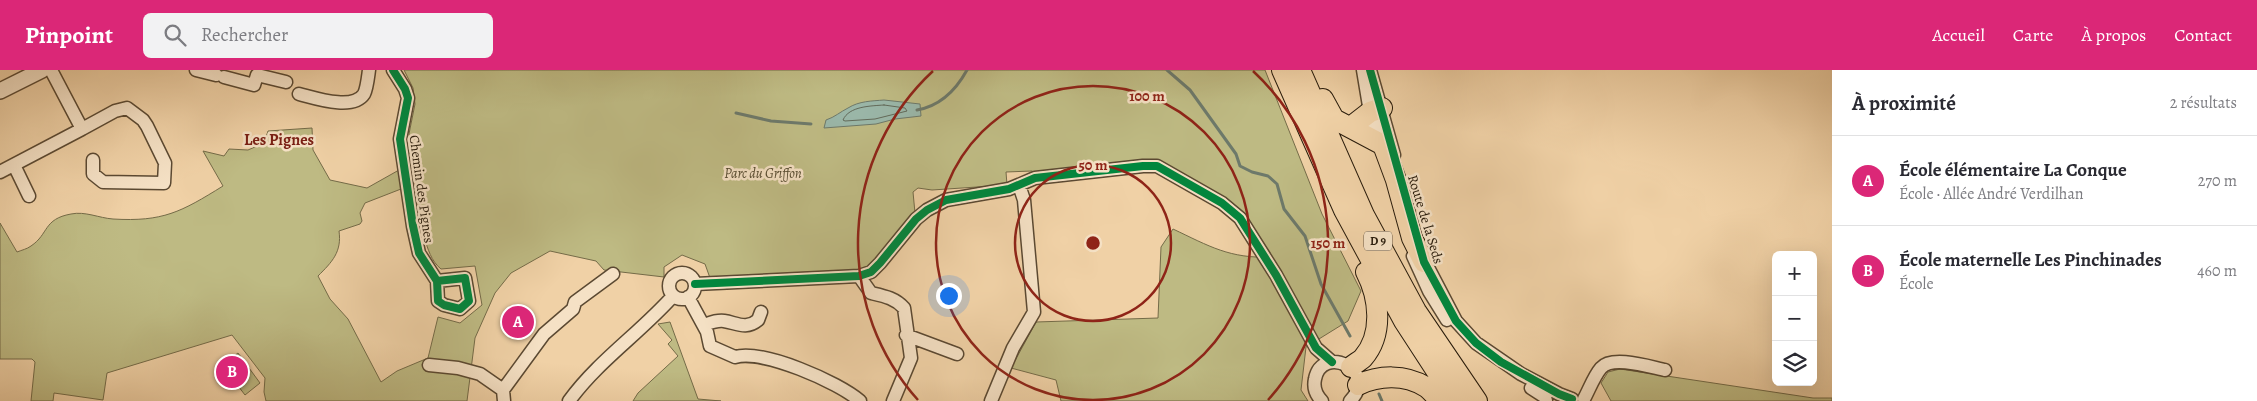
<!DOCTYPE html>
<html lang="fr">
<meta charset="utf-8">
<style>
body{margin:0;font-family:Alegreya,serif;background:#f2f2f3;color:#2b2b33}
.controls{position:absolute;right:15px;bottom:15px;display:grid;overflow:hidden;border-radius:8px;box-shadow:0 5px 20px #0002}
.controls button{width:45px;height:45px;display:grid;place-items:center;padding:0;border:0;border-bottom:1px solid #e1e1e2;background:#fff;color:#2b2b33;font:25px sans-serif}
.you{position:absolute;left:948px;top:225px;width:18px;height:18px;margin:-12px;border:4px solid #fff;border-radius:50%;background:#1a73e8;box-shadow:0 0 0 8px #1a73e833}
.badge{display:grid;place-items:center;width:32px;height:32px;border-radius:50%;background:#db2777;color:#fff;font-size:16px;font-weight:700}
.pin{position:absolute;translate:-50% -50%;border:2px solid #fff;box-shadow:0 1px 5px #0006}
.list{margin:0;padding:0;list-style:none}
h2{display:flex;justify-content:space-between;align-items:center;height:65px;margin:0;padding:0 20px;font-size:21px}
h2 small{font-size:16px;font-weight:400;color:#7c7c81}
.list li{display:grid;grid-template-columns:32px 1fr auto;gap:15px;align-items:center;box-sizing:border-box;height:90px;padding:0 20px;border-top:1px solid #e1e1e2}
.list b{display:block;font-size:19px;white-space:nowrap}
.list p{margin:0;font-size:16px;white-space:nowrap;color:#7c7c81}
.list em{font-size:16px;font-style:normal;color:#7c7c81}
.icon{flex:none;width:28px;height:28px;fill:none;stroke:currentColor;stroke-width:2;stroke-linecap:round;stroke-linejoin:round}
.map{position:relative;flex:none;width:1832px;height:331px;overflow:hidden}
header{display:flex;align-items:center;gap:30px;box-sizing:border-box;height:70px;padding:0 25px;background:#db2777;color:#fff}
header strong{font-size:24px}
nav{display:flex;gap:28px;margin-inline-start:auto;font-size:18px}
.search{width:350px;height:45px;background:#f2f2f3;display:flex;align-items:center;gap:12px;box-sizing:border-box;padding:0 18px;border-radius:8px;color:#7c7c81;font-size:19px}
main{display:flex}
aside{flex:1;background:#fff}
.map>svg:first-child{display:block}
</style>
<header>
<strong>Pinpoint</strong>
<div class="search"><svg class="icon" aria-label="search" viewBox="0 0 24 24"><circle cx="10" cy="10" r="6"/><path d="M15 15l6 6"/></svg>Rechercher</div>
<nav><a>Accueil</a><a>Carte</a><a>À propos</a><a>Contact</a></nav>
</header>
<main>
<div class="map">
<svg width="1832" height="331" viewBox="0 0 1832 331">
<rect width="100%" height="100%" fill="#f0d1a6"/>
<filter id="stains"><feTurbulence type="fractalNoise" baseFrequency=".004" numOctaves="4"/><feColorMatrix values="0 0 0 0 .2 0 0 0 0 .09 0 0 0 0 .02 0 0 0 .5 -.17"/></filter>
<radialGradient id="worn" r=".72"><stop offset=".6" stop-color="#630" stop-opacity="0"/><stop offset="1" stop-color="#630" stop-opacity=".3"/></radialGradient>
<path fill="#beba83" stroke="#746b48" d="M404 0H1265L1322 144 1361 221 1348 251 1306 277 1301 320 1308 331H1061L1056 310 1011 298 1036 252 1158 248 1161 177 1173 159C1209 176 1230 189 1272 187L1243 142 1231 132 1161 92 1036 104 1032 101 1006 102 1007 115 932 120 918 118 913 122 915 143 877 190 858 203 710 208 705 194 682 185 664 197V207L604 200 596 191 550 181 511 203 495 223 475 268 467 331H266L264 322 265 308 232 265 107 303 103 330 54 323 53 331H31L35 292 32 289H0V153L17 182C22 180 27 179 31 176 49 164 43 149 71 144 85 141 99 148 113 149 163 152 181 142 223 116L203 81 224 86 229 79 248 80 264 73 268 61 312 58 313 80 330 110 367 118 399 100 401 119 365 133 360 143 362 151 360 154 339 161C342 182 332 192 318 206L330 229 348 249 381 312 397 301 428 288 438 247 460 253 482 235 475 196 441 199C431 191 428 179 424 167L409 64 415 34 413 18Z
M670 252 698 329 721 331H633L638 323 678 286 668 274 672 270 658 254Z
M238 283 260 313 245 325 222 295Z
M1620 299 1813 328H1832V331H1611L1601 313 1608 302Z"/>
<path fill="#9ab7a9" stroke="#6d796a" d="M884 30 920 34 921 46 895 49 876 54 824 58 826 50C835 47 840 42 848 38 859 31 872 31 884 30Z"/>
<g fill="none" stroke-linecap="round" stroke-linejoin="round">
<path stroke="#626a5a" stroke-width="1" d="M884 35 905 38 907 41 875 49 845 51 843 50C849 36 871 36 884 35Z"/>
<path stroke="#6d796a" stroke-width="3" d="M1167 0 1190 20 1236 84 1240 96 1252 102 1268 106 1277 114 1284 139 1305 166 1321 214 1350 266
M917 40C940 36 956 20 967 0
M736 43 771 51 811 54
M1379 324 1382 331"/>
<g stroke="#5b4932" stroke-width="15">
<path id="minor" d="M51 0 82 59 115 41 127 38 143 50 147 56 165 93 164 113 103 112 93 104V90
M196 0 216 5
M393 0 405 19 408 28 400 69 413 156 419 183 437 211 438 231 444 235 460 239 469 231 465 208 437 211
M1363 0 1370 42 1380 76
M1370 0 1394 85
M224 7 254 15 257 5 286 12
M299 24C315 28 353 41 364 24 367 18 368 7 369 0
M14 95 29 126
M0 102 82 59
M1413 186 1429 221 1447 250
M1422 186 1456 251 1476 273 1521 304 1559 324 1572 329
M669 216a13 13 0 1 1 26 0a13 13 0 1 1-26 0Z
M859 206 871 223C884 226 895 228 904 238L911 288 893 331
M695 214 859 206 871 202 880 193 916 149 927 140 946 130 1009 119 1035 108 1143 96H1157L1222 133 1240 148 1276 205 1316 278 1332 292
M688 227 707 262 710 276 735 287C763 279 838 312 860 331
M704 255C710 253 716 250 724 251 737 253 746 260 758 250L761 242
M906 265 957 284
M429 295 458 298 480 304 503 320 504 331
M1531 318 1545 327 1546 331
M503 320 544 264 573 239 575 232 613 204
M1584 329C1589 320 1594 306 1601 298 1612 285 1650 297 1665 300
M569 331C598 291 640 263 673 226
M991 331 1013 278 1034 242 1024 130 1019 115
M1322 331C1316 325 1313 318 1315 309 1322 273 1380 301 1350 331"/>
</g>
<g stroke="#5b4932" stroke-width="18">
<path id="tertiary" d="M0 21 42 0"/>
</g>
<g stroke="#291c0c" stroke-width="22">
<path id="trunk" d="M1282 0 1344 140 1404 251 1456 331
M1300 0 1364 145 1416 241 1477 331
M1323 29 1334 49 1383 75 1396 110 1412 168 1424 192
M1352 56 1370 42 1382 38
M1351 297C1354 294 1360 291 1363 288 1384 264 1379 227 1366 202
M1358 315C1379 305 1405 304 1426 317 1431 320 1436 327 1440 331"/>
</g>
<use href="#minor" stroke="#f5e1c5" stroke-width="12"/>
<use href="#tertiary" stroke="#f5e1c5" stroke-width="15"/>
<use href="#trunk" stroke="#f0d1a6" stroke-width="20"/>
<g stroke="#f5e1c5" stroke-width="11">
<path id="cycleway" d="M393 0 405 19 408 28 400 69 413 156 419 183 437 211 438 231 444 235 460 239 469 231 465 208 437 211
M1370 0 1424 192 1456 251 1476 273 1501 292 1559 324 1572 329
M695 214 859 206 871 202 880 193 916 149 927 140 946 130 1009 119 1035 108 1143 96H1157L1222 133 1240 148 1276 205 1316 278 1332 292"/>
</g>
<use href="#cycleway" stroke="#00873e" stroke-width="8"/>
</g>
<g fill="none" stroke="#8f2418" stroke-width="2.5">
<circle cx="1093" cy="173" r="78"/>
<circle cx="1093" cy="173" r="157"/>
<path d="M918 330A235 235 0 0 1 933 1M1253 1A235 235 0 0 1 1268 330"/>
</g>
<g text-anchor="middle" stroke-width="5" stroke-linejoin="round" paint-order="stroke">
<rect fill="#f5e1c5" stroke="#665744" stroke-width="1" x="1364" y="161.5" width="28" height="19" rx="4"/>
<g font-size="12" font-weight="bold" fill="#291c0c">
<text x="1378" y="175">D 9</text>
</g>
<g font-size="14" font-style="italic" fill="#564b30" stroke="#f5e1c5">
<text x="763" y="108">Parc du Griffon</text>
</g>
<g font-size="14" fill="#291c0c" stroke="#f5e1c5">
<text transform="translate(422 119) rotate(82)" y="5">Chemin des Pignes</text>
<text transform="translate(1426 149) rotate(73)" y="5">Route de la Seds</text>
</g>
<g font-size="16" font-weight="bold" fill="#7a1f14" stroke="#f5e1c5">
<text x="279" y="75">Les Pignes</text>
</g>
</g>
<circle cx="1093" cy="173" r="8" fill="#8f2418" stroke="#f5e1c5" stroke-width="2.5"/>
<g font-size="15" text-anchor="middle" font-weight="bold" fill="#8f2418" stroke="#f5e1c5" stroke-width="5" stroke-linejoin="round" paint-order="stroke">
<text x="1147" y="31">100 m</text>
<text x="1093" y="100">50 m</text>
<text x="1328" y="178">150 m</text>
</g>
<rect width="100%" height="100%" filter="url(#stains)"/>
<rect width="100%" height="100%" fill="url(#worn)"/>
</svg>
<div class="controls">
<button>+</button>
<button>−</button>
<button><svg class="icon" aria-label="layers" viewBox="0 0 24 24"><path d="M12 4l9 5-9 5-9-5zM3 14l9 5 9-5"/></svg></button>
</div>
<div class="you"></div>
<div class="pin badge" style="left:518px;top:252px">A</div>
<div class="pin badge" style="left:232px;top:302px">B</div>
</div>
<aside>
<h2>À proximité<small>2 résultats</small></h2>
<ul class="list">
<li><span class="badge">A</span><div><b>École élémentaire La Conque</b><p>École · Allée André Verdilhan</p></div><em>270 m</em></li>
<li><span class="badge">B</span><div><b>École maternelle Les Pinchinades</b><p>École</p></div><em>460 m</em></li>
</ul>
</aside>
</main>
